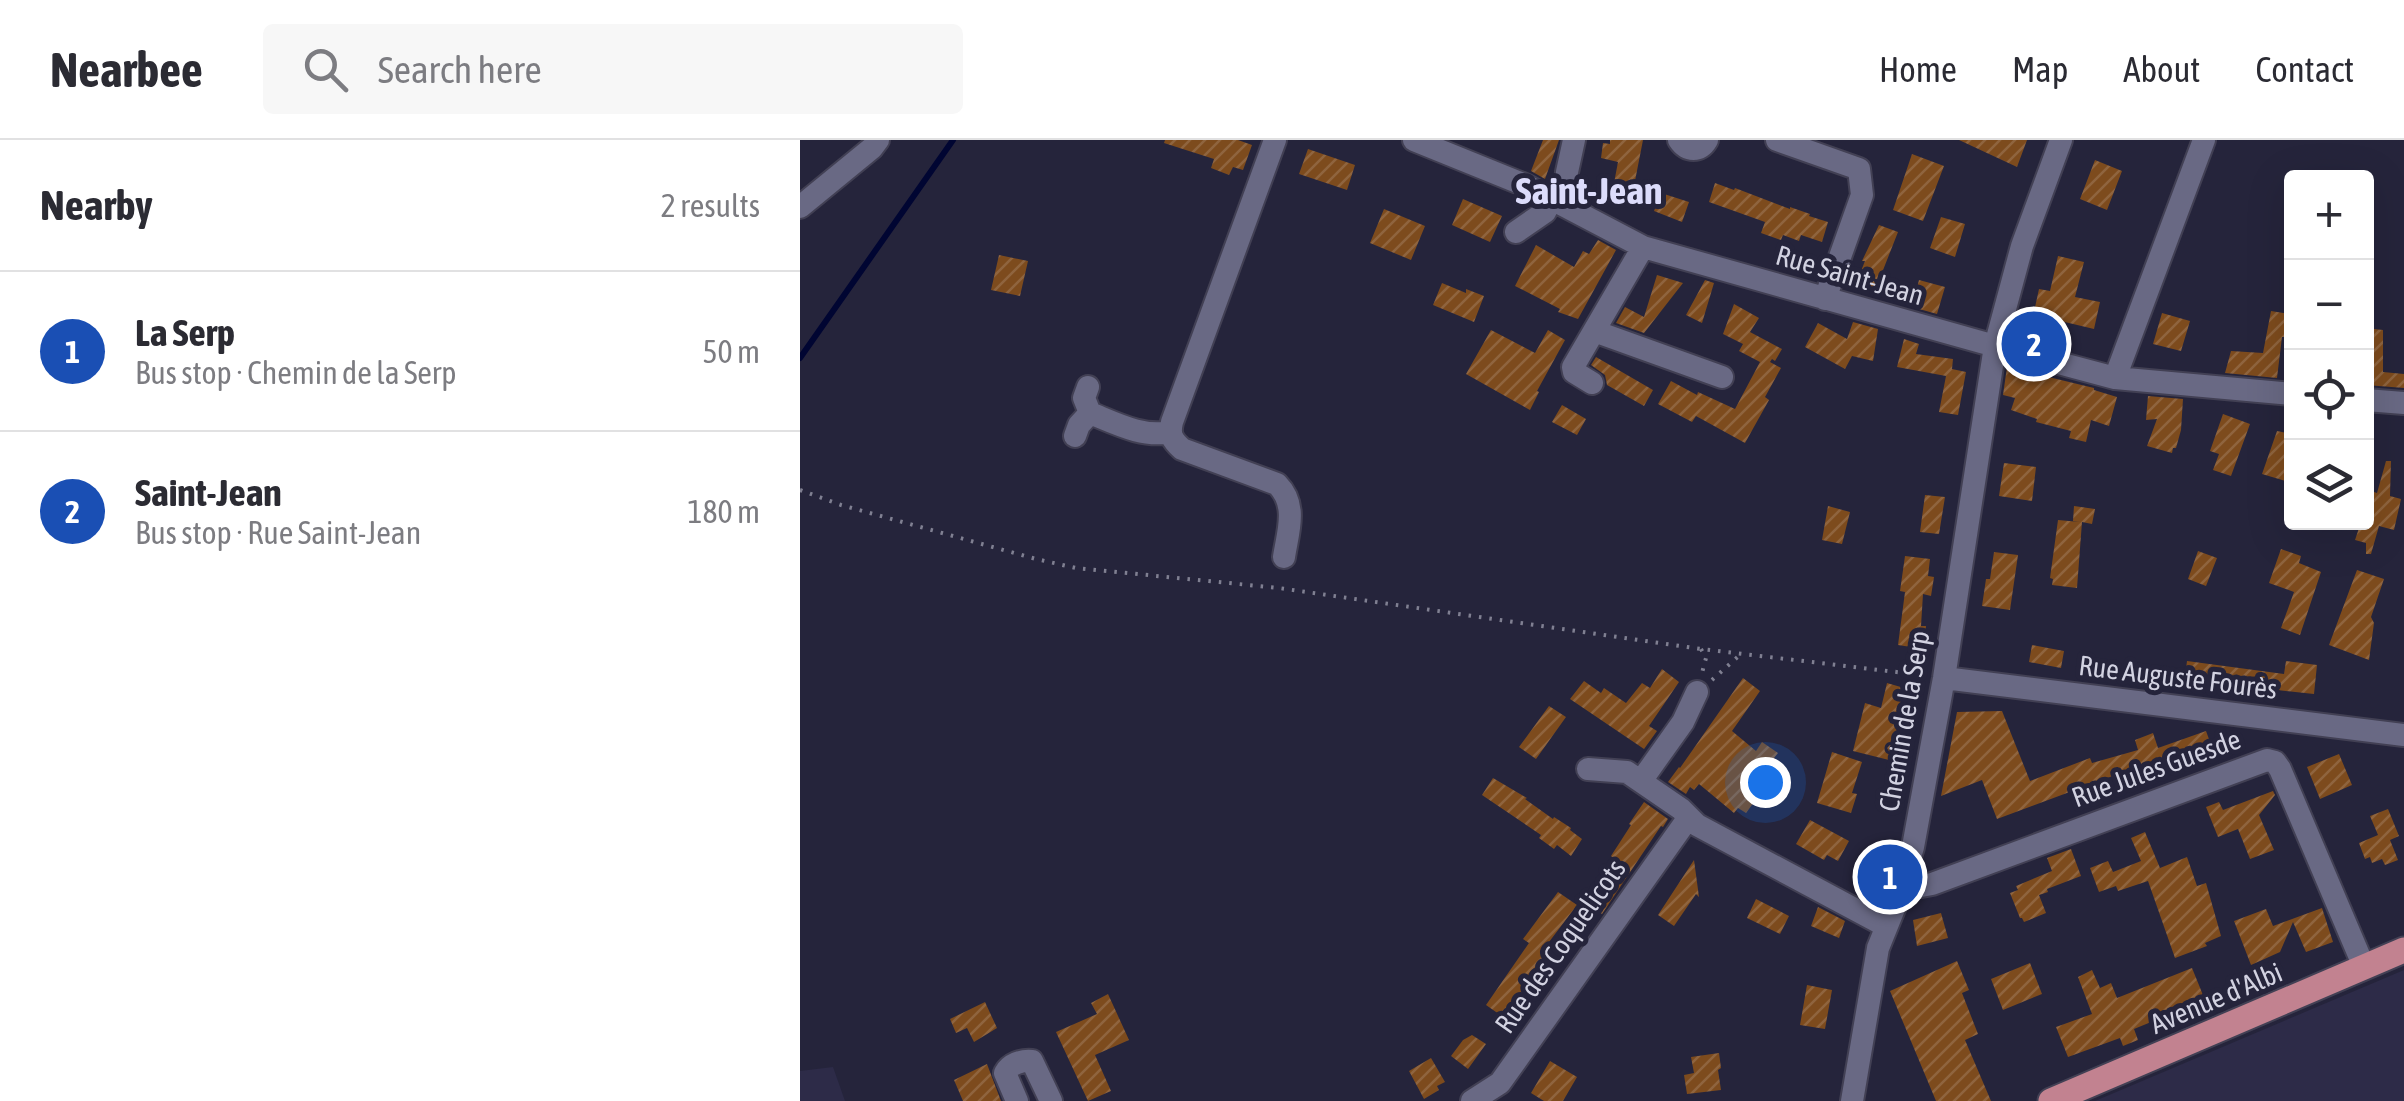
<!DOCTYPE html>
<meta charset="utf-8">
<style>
body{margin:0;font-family:"Asap Condensed",sans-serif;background:#f7f7f7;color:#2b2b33}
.controls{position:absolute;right:30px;top:30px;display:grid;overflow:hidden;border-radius:10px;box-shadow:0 10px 40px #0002}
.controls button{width:90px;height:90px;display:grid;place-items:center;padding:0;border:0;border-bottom:2px solid #e1e1e2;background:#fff;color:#2b2b33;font:50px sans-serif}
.you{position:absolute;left:965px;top:642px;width:35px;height:35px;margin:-25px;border:8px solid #fff;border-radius:50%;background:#1a73e8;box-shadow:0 0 0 15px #1a73e833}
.badge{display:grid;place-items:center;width:65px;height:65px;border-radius:50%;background:#506d8c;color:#fff;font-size:32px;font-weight:700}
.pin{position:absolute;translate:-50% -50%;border:5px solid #fff;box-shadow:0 2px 10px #0006}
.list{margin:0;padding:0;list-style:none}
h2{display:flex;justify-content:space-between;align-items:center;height:130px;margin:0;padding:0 40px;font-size:42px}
h2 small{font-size:32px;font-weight:400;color:#7c7c81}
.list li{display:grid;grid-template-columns:65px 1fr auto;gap:30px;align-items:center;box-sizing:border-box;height:160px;padding:0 40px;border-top:2px solid #e1e1e2}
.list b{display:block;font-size:38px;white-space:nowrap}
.list p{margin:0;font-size:32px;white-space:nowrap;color:#7c7c81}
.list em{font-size:32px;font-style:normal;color:#7c7c81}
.icon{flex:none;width:55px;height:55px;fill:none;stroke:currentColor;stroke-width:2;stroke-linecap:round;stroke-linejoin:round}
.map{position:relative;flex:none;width:1604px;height:961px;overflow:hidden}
header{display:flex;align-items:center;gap:60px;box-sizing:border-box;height:140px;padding:0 50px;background:#fff;border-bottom:2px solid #e1e1e2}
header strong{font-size:48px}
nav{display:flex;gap:55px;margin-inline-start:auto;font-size:35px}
.search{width:700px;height:90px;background:#f7f7f7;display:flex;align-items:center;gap:25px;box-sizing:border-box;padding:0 35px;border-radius:10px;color:#7c7c81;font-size:38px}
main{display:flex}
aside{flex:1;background:#fff}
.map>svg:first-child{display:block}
</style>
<header>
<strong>Nearbee</strong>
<div class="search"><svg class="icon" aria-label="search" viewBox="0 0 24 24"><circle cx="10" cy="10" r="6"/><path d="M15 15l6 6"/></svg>Search here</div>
<nav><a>Home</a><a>Map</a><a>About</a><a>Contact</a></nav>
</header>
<main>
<aside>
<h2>Nearby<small>2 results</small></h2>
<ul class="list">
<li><span class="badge" style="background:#1a4fb4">1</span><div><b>La Serp</b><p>Bus stop · Chemin de la Serp</p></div><em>50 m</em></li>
<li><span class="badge" style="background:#1a4fb4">2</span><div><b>Saint-Jean</b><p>Bus stop · Rue Saint-Jean</p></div><em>180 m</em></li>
</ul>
</aside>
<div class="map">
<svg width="1604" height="961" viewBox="0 0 1604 961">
<defs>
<pattern id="building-hatch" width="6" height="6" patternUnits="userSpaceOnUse" patternTransform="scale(2.5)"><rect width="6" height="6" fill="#7d4b1d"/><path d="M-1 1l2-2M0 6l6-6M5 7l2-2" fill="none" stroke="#8f643e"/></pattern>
</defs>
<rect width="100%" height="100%" fill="#25243b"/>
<path fill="#2d2b48" d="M1604 830V961H1295Z
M33 927 45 961H0V931Z"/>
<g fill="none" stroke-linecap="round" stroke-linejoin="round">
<path stroke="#000532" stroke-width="6" d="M0 218 153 0"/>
</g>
<path fill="url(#building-hatch)" d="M365 0H438L452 5 443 30 433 27 429 35 411 28 414 19 364 3Z
M743 0H759L745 39 731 31Z
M810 0H843L834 46 814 43 818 22 801 18 803 3 810 4Z
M1159 0H1227L1217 27Z
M508 9 555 25 547 50 499 34Z
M1112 14 1144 26 1123 81 1093 70Z
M1295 20 1322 31 1307 70 1280 59Z
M915 43 934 50 935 48 990 69V67L1010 74 1009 76 1028 82 1022 102 1001 95 999 101 983 95 981 100 961 93 965 82 909 62Z
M861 53 889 62 882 82 854 71Z
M663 59 702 76 690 102 652 85Z
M584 69 625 86 611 120 570 103Z
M1141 77 1165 84 1155 117 1130 108Z
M1079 85 1098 92 1076 148 1057 141 1065 121H1062Z
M798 100 816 110 778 179 758 172 760 169 715 146 736 105 774 127 783 111 789 114Z
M199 115 228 121 220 156 191 150Z
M1258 116 1284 122 1275 157 1300 162 1294 189 1248 178 1247 185 1232 181 1239 149 1250 151Z
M857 135 883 143 844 193 816 183 825 167 844 177Z
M905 140 914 143 902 183 886 175Z
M1119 140 1145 147 1137 174 1112 167Z
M642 143 666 153V149L684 156 674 182 633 165Z
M934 164 959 178 950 192 982 209 975 221 972 219 970 222 981 228 965 257 969 260 945 303 896 276 892 282 858 264 871 241 897 255 898 252 935 269 960 222 939 211 943 204 923 194Z
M1471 171 1489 174 1486 197H1482L1477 238 1425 233 1431 211 1463 213Z
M1362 173 1390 181 1381 211 1353 204Z
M1053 182 1078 189 1073 221 1052 216 1045 229 1005 207 1018 183 1047 199Z
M1566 188 1583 190V232L1604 234V248L1566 245Z
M691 190 735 213 748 190 765 200 737 251 739 252 730 270 666 234Z
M1104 199 1119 204 1116 214 1153 219 1152 229 1166 232 1158 275 1139 272 1146 236 1097 227Z
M796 217 853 250 844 266 807 245 805 235 791 225Z
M1207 227 1294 248V250L1317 257 1309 286 1291 280 1286 302 1269 298 1271 291 1236 282 1237 279 1211 270 1215 258 1203 255Z
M1348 256 1383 259 1381 290 1376 308H1373L1372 313 1347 306 1357 279 1346 280Z
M762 265 786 279 777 295 752 282Z
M1423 274 1450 284 1431 336 1413 330 1419 314 1410 311Z
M1477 291 1492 294V343L1462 334Z
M1586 321H1591L1590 356 1601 359 1594 390 1579 386 1571 414H1566V403L1555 400 1561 382H1566V366H1570L1574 352 1577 353Z
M1204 323 1236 327 1232 361 1199 356Z
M1125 355 1145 357 1139 394 1120 392Z
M1028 366 1050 372 1042 404 1022 400Z
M1274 366 1295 369 1292 384 1282 382 1277 448 1252 445 1253 439 1250 438 1258 380 1280 382 1273 381Z
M1481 409 1501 416 1499 423 1521 432 1500 495 1481 488 1494 452 1469 443Z
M1398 411 1417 418 1406 446 1388 439Z
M1194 412 1218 415 1210 470 1182 466 1186 439H1190Z
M1105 416 1130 419 1128 436 1134 437 1131 456 1123 454 1121 486H1126L1124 509 1098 505 1105 452 1100 451Z
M1557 430 1584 439 1571 477 1574 483 1569 520 1529 505Z
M1232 505 1264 511 1261 528 1229 522Z
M1387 521 1484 534 1486 521 1517 525 1514 554 1459 548 1458 553 1384 544Z
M862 529 879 542 849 586 857 591 844 609 770 559 784 541 801 553 804 548 826 563 842 543 850 548Z
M943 538 960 551 932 591 956 611 962 602 978 613 974 618 982 624 946 673 938 668 934 673 899 644 894 650 890 647 886 654 868 642 879 627 880 628Z
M1087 543 1111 550 1098 600 1103 601 1097 622 1053 611 1065 563 1081 568Z
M749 566 766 577 736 619 719 607Z
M1202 571 1230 641 1290 618 1292 623 1338 610 1335 600 1353 593 1358 608 1406 591 1413 610 1397 616 1399 620 1384 627 1382 622 1351 635 1352 639 1323 649 1318 634 1197 679 1182 640 1141 656 1157 572Z
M1032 612 1062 622 1052 653 1057 654 1051 673 1017 663Z
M1539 614 1552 645 1520 659 1507 627Z
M693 638 727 658 725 659 753 679 754 677 771 688 770 690 782 699 771 716 757 705 754 709 739 698 741 695 682 655Z
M1473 651 1475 655 1459 675 1474 710 1450 719 1438 689 1418 697 1406 667 1419 662 1423 670Z
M844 662 868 679 863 687 861 686 802 774 784 761 814 719 811 716 831 685 829 684Z
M1588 669 1599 696 1590 700 1598 720 1585 725 1582 719 1572 723 1570 717 1565 719 1559 703 1578 695 1570 676Z
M1010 680 1049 701 1038 721 1027 715 1024 720 996 704Z
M1345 692 1360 728 1387 717 1397 746 1406 743 1421 796 1405 803 1407 806 1375 818 1348 741 1318 751 1316 746 1299 752 1290 728 1308 721 1313 732 1341 721 1331 698Z
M1271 709 1281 736 1247 749 1248 752 1239 755 1246 773 1224 782 1222 778H1220L1210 753 1218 750 1216 746 1252 731 1247 718Z
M894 720 899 757 896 754 874 786 858 775Z
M758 752 777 765 749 802 753 805 745 815 753 820 742 837 739 835 728 848 706 879 686 865 729 803 723 799Z
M956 759 989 776 980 794 947 778Z
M1018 767 1045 781 1039 798 1011 786Z
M1522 768 1533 802 1506 812 1493 782 1480 812 1451 825 1434 781 1466 769 1473 786Z
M1141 773 1148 798 1117 806 1113 780Z
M1157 821 1169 850 1162 853 1178 894 1165 900 1191 961H1136L1090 851Z
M1230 823 1242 854 1203 870 1191 839Z
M1392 828 1405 860 1334 889 1338 900 1323 906 1320 898 1268 917 1256 887 1292 874 1278 837 1292 830 1300 848 1311 843 1317 858Z
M1007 845 1032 850 1025 889 1000 885Z
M308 854 329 900 295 915 311 951 288 961 256 892 297 874 291 863Z
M185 862 197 888 174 902 167 888 156 893 150 879Z
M672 895 686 904 668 929 651 916 663 900Z
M919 913 921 928 918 930 921 950 887 954 884 935 894 933 891 917Z
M631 918 645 942 637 946 639 950 624 959 609 931Z
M750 921 777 937 763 961H744L731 953Z
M187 924 201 961H163L154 940Z"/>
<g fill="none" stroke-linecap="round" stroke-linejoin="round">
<g stroke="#424054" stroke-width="26">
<path id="minor" d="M475 0 372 282C369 295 372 300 382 309L477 344C498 365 488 391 484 417
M614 0 725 45 843 107 1195 206 1315 238 1492 254
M879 0C887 12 900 12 907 0
M977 0 1059 29 1062 55 1025 159
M764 64 767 32 774 0
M0 67 72 8 78 0
M716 92 745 72 752 58
M794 191 922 237
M1315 238 1404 0
M792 243 774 232 773 227 843 107
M1566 260 1604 263
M290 273C315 283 343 298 370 292
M275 296 279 285 290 273 284 258 288 247
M1144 538 1604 595
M788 629 827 632 881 669 897 685 1086 786
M841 641 883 582 897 552
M1103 743 1121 746 1132 744 1467 620 1475 622 1480 629 1564 827
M217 961 205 933C210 924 221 920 232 921L251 961
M672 961 700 943 889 677
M1052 961 1078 808 1095 766 1113 707 1144 538 1195 206 1222 106 1261 0"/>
</g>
<g stroke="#424054" stroke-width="29">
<path id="major" d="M1251 961 1604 810"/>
</g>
<path stroke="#808092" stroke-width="4" stroke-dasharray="2.5 8" stroke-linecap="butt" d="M0 350 41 365 236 419 276 428 479 448 901 509 1122 535
M901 509 906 518 902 533
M912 540 942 513"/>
<use href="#minor" stroke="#696984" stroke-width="22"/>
<use href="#major" stroke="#c28290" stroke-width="25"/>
</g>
<g text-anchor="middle" stroke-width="10" stroke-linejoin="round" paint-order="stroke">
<g font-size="28" fill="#d2d2e1" stroke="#25243b">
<text transform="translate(1050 135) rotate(16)" y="10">Rue Saint-Jean</text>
<text transform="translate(1378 537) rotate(7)" y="10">Rue Auguste Fourès</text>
<text transform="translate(1104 581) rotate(-80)" y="10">Chemin de la Serp</text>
<text transform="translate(1356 628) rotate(-20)" y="10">Rue Jules Guesde</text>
<text transform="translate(760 806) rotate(-55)" y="10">Rue des Coquelicots</text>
<text transform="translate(1416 858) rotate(-23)" y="10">Avenue d'Albi</text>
</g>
<g font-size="38" font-weight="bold" fill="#dcdcfb" stroke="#25243b">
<text x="789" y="64">Saint-Jean</text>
</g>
</g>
</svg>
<div class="controls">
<button>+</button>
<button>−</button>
<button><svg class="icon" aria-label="locate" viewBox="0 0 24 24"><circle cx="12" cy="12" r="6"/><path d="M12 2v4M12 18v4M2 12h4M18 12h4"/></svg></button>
<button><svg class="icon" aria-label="layers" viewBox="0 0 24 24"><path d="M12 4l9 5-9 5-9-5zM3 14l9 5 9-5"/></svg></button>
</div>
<div class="you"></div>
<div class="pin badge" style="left:1090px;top:737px;background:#1a4fb4">1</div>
<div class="pin badge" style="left:1234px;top:204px;background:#1a4fb4">2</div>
</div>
</main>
